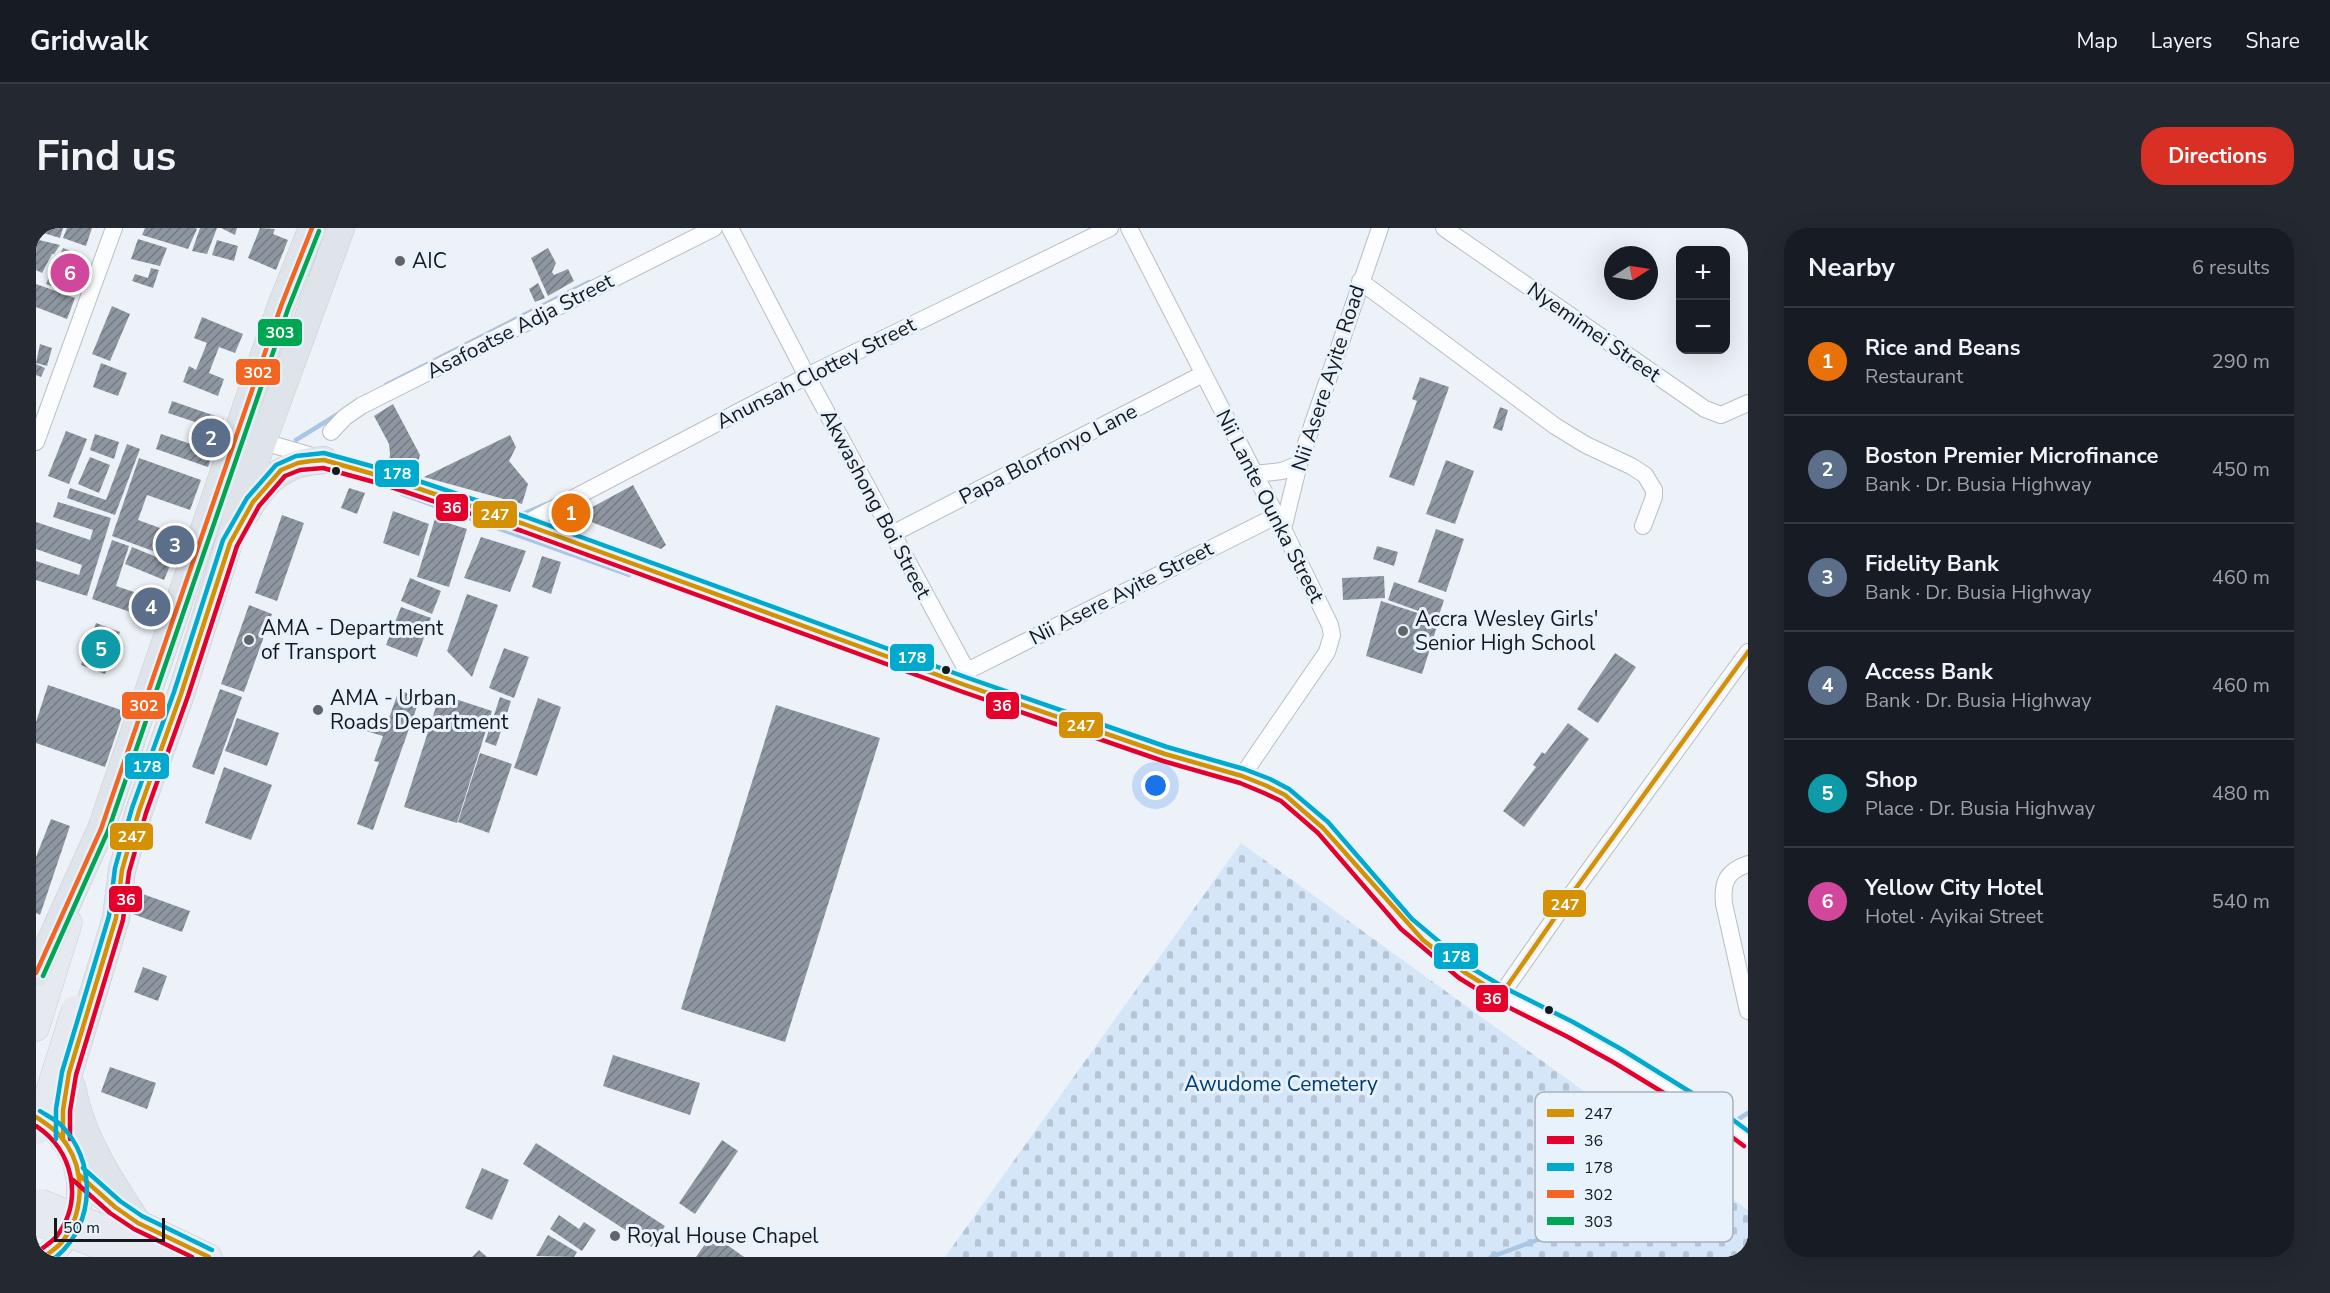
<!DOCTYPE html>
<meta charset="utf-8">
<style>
body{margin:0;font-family:"Nunito Sans",sans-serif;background:#242831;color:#f1f3f6}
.controls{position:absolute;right:18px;top:18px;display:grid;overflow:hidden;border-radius:12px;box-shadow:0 6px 24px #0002}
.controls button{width:54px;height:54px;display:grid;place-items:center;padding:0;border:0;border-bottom:2px solid #363941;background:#171b24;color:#f1f3f6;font:30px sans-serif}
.compass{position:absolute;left:1568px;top:18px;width:54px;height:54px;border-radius:50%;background:#171b24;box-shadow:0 6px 24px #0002;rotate:78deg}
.scale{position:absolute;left:18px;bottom:15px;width:111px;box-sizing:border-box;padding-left:6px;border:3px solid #15191d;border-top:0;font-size:16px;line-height:21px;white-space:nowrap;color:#15191d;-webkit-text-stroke:4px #e8f2fd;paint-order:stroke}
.you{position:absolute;left:1120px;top:558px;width:21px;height:21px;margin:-15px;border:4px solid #fff;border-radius:50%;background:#1a73e8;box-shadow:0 0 0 9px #1a73e833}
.badge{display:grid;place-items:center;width:39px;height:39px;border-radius:50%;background:#d93025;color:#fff;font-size:20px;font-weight:700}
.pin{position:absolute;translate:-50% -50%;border:3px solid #fff;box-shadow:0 2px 6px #0006}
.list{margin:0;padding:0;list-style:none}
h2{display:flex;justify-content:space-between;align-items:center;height:78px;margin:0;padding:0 24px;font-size:26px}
h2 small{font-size:20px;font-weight:400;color:#9ea1a6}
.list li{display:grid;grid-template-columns:39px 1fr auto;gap:18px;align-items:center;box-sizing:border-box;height:108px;padding:0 24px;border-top:2px solid #363941}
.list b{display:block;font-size:22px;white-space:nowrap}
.list p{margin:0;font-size:20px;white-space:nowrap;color:#9ea1a6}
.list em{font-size:20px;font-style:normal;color:#9ea1a6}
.map{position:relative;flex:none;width:1712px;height:1029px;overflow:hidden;border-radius:24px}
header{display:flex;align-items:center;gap:36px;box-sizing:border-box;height:84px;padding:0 30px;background:#171b24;border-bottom:2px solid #363941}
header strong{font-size:28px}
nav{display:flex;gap:33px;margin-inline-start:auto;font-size:21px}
.intro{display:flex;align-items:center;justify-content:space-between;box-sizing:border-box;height:144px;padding:0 36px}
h1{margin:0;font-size:42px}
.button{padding:15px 27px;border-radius:24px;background:#d93025;color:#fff;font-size:21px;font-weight:700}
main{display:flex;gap:36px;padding:0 36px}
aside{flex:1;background:#171b24;border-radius:24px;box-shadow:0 6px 24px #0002}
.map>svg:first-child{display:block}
</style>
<header>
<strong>Gridwalk</strong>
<nav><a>Map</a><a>Layers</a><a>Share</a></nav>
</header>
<div class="intro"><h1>Find us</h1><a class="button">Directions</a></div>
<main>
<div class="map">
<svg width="1712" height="1029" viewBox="0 0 1712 1029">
<defs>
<pattern id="cemetery-stones" width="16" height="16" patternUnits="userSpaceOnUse" patternTransform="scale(1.5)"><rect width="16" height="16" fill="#d5e6f9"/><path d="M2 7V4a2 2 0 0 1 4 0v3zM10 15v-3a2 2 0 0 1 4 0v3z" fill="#b6c5d5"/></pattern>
<pattern id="building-hatch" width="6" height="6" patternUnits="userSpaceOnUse" patternTransform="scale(1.5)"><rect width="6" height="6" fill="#8e97a1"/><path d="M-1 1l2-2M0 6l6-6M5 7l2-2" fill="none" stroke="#737a83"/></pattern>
</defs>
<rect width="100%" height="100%" fill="#edf2f8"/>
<path fill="url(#cemetery-stones)" d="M1205 615 1712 982V1029H909Z"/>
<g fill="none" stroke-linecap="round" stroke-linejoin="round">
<path stroke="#aac6e5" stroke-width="4.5" d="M350 157 553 54
M260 212 302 186
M366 266 593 347
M482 288 510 276
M1455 1029 1515 1007 1712 885"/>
</g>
<path fill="url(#building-hatch)" d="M2 0H27L24 10 1 3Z
M31 0H56L50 18 27 10Z
M109 0H159L161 1 152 21 106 7Z
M164 0H181L171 26 156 23Z
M185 0H201L199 7Z
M224 0 239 1 237 6 252 12 240 42 212 30Z
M102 11 131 20 124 38 95 31Z
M3 12 24 17 18 26H16L6 45 0 42V18Z
M181 12 202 18 198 33 176 27Z
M27 20 47 28 37 66 10 56Z
M512 20 520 35 516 44 518 47 532 41 538 53 512 68 495 30Z
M115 40 123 42 117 60 96 53 99 46 112 50Z
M502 55 509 70 499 74 493 61Z
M0 56 39 70 31 91 0 79Z
M76 78 94 86 74 133 56 126Z
M166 89 207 106 199 125 183 119 173 145 188 151 182 168 147 154 153 138 160 142 171 115 158 110Z
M4 116 16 120 11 138 0 135Z
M65 135 91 145 82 168 57 159Z
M0 136 9 140 5 149 0 147Z
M1384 149 1413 159 1378 258 1353 249 1381 173 1376 171Z
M136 173 188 191 172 239 120 221 125 206 158 217 165 196 132 185Z
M357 176 384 227 377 252 352 242 354 226 353 216 338 188Z
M1464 179 1472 182 1466 203 1457 200Z
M30 203 51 211 33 256 12 248Z
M59 206 83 214 78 231 54 222Z
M474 207 480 219 473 233 492 256 486 276 388 249Z
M91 216 104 221 79 287 31 270 34 260 70 272Z
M54 229 74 237 63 265 42 256Z
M103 230 165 252 154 282 111 267 102 292 146 308 139 331 76 308Z
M1410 232 1438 243 1419 296 1390 286Z
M597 257 630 317 625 321 540 288Z
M313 260 329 265 321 286 305 280Z
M22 274 75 290 51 368 0 352V333L43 347 46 337 0 321V294L54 312 57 302 17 289Z
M357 283 393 296 383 328 347 315Z
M246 287 268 295 241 373 219 365Z
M399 291 431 301 413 359 381 349Z
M1400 301 1428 311 1410 364 1382 354Z
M445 309 490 323 474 364 428 350Z
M76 312 93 318 80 358 125 373 118 392 56 371Z
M1341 318 1362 324 1358 338 1337 331Z
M96 319 135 335 128 352 89 336Z
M506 328 525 334 515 366 496 359Z
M1348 348 1349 370 1307 372 1306 350Z
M374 350 405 363 396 386 365 373Z
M1358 354 1408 372 1402 390 1352 372Z
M431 366 462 377 436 449 411 423Z
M1345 373 1403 392 1386 446 1330 428Z
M213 377 236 386 208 464 185 456Z
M365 379 395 390 381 429 350 417Z
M60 395 84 404 69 446 45 437Z
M468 420 493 429 478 470 453 460Z
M1579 425 1600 439 1562 495 1541 481Z
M12 457 88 483 69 539 0 515V494Z
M184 461 206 469 178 547 156 539Z
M363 462 384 470 337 602 321 596 343 534 338 533 347 508 330 503 335 487 352 493Z
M404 466 456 483 421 595 368 579Z
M464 469 475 473 460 518 449 514Z
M502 470 525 479 501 548 478 540Z
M740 477 844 510 749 814 645 781Z
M201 490 243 505 231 538 189 523Z
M1532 495 1553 511 1488 599 1467 583 1500 539 1497 537 1506 524 1509 526Z
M444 525 476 536 453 605 422 594Z
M188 539 236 557 215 612 169 595Z
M15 591 34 598 4 687 0 685V629Z
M104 665 154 683 146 704 97 686Z
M107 739 131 748 122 773 98 764Z
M577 827 664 855 654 887 567 858Z
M74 839 120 855 111 881 65 864Z
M686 912 702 923 659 986 643 975Z
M500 915 629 998 616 1019 487 936Z
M446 940 473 952 456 992 429 980Z
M523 987 543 1001 548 994 560 1002 546 1023 514 1001Z
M676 1006 708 1029H660Z
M512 1007 541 1024 538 1029 500 1028Z
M443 1022 451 1029H436Z"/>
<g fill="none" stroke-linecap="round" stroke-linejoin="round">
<g stroke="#babec3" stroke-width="18">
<path id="minor" d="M694 0 771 148 931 443 929 457
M1093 0 1247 301 1294 397 1296 407 1291 424 1206 548
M1408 0 1669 181 1685 187 1712 175
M1324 53 1519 198 1550 217 1595 238 1609 247 1618 262V269L1607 298
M295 204 309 189 325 178 678 0
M0 214 78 0
M228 214 351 250 488 296 929 457 1129 526 1206 548 1231 558 1249 567 1287 600 1371 696 1403 725 1428 744 1465 767 1534 801 1581 828 1681 889 1712 912
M1219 246 1246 243 1263 236
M488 296 771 148 1074 0
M1247 301 1263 236 1344 0
M856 306 1167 146
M931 443 1240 288
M1712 636C1690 643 1686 655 1688 676L1712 783
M1465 767 1527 678 1712 424"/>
</g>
<g stroke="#cacccf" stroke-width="27">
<path id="primary" d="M0 800 33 695
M42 946 79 979 102 995 173 1029
M8 1029C55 1002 55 928 13 897"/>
</g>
<g stroke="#cacccf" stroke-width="28">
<path id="trunk" d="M210 285C229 251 249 234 288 232
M0 745 65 601 245 78 276 0
M36 859C45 909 74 953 102 995
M27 911V882L33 845 80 690 86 642 103 583 145 466 214 248 305 0"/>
</g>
<use href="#minor" stroke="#fcfdfe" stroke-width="16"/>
<use href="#primary" stroke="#e6eaf0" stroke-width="26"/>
<use href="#trunk" stroke="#dfe4ea" stroke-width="27"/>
<g stroke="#cacccf" stroke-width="27" stroke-linecap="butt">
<path id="primary-bridge" d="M0 904 39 781
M4 974 138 1029
M6 996 92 1029"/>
</g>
<use href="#primary-bridge" stroke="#e6eaf0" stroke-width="26"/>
<g stroke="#e8f2fd" stroke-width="9">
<path id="bus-1" d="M0 889C12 897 23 904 31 917 50 946 47 987 26 1014 21 1020 14 1024 8 1029
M27 911V882L33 845 80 690 86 642 103 583 145 466 194 315 217 274 245 242 262 235 275 233 288 232 351 250 488 296 929 457 1129 526 1206 548 1231 558 1249 567 1287 600 1387 712 1428 744 1465 767 1527 678 1712 424
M42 946 79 979 102 995 173 1029"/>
</g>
<g stroke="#e8f2fd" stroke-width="9">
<path id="bus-2" d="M0 898C37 922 48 971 21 1008 16 1014 9 1018 3 1023
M34 911V883L40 847 87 692 93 644 110 585 152 468 201 318 223 278 249 248 264 242 287 240 349 257 486 303 927 464 1127 533 1204 555 1228 565 1245 573 1282 605 1365 701 1423 750 1462 774 1530 808 1577 834 1677 895 1708 918
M37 952 74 985 98 1001 156 1029"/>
</g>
<g stroke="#e8f2fd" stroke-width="9">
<path id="bus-3" d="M4 883C10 887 18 891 24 896 61 932 60 996 20 1029
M20 911V881L26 844 73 688 79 640 96 580 138 464 187 312 211 270 240 237 260 228 288 225 353 243 490 289 932 450 1131 519 1208 541 1234 551 1253 561 1292 594 1376 691 1432 738 1469 760 1537 794 1585 821 1685 883 1712 903
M47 940 84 973 106 988 176 1022"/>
</g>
<g stroke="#e8f2fd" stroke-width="9">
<path id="bus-4" d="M0 745 65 601 245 78 276 0"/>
</g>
<g stroke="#e8f2fd" stroke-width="9">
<path id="bus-5" d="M7 748 72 603 252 81 283 3"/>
</g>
<use href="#bus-1" stroke="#d59104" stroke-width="4.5"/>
<use href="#bus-2" stroke="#e4002b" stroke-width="4.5"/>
<use href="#bus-3" stroke="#00a9ce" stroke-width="4.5"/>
<use href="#bus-4" stroke="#f26522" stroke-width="4.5"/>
<use href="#bus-5" stroke="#00a651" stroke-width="4.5"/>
</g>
<g fill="#61656a" stroke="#e8f2fd" stroke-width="2">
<circle cx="364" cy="33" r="6"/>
<circle cx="1367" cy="403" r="6"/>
<circle cx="213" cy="412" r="6"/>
<circle cx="282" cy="482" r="6"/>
<circle cx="579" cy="1008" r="6"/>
</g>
<g fill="#15191d" stroke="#e8f2fd" stroke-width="2">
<circle cx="300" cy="243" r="5"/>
<circle cx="910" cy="442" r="5"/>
<circle cx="1513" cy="782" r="5"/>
</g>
<g text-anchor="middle" stroke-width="6" stroke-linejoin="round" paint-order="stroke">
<g font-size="21" fill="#15191d" stroke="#e8f2fd" text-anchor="start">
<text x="376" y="40">AIC</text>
<text x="1379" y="398">Accra Wesley Girls'<tspan x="1379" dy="24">Senior High School</tspan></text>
<text x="225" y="407">AMA - Department<tspan x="225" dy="24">of Transport</tspan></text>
<text x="294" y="477">AMA - Urban<tspan x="294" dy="24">Roads Department</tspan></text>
<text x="591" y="1015">Royal House Chapel</text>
</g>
<g font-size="21" fill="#15191d" stroke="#e8f2fd">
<text transform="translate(484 98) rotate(-27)" y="7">Asafoatse Adja Street</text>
<text transform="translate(1558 104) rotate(35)" y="7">Nyemimei Street</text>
<text transform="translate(780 145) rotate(-27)" y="7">Anunsah Clottey Street</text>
<text transform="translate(1292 150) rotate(-72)" y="7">Nii Asere Ayite Road</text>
<text transform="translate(1012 226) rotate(-27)" y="7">Papa Blorfonyo Lane</text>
<text transform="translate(840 276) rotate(62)" y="7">Akwashong Boi Street</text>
<text transform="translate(1234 278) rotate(63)" y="7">Nii Lante Ounka Street</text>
<text transform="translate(1085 365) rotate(-27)" y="7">Nii Asere Ayite Street</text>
</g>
<g font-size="21" fill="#003c6f" stroke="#e8f2fd">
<text x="1245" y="863">Awudome Cemetery</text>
</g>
</g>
<rect x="1499" y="864" width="198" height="150" rx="9" fill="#e8f2fd" stroke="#a9b1ba" stroke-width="1.5"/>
<rect x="1511" y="881" width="27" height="8" fill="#d59104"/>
<rect x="1511" y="908" width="27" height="8" fill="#e4002b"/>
<rect x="1511" y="935" width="27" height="8" fill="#00a9ce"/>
<rect x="1511" y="962" width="27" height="8" fill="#f26522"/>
<rect x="1511" y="989" width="27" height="8" fill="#00a651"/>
<g font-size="16" fill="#15191d">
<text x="1548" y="891">247</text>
<text x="1548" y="918">36</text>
<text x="1548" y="945">178</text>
<text x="1548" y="972">302</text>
<text x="1548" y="999">303</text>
</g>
<g stroke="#e8f2fd" stroke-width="2">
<rect x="221" y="90" width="46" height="29" rx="6" fill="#00a651"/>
<rect x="199" y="130" width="46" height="28" rx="6" fill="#f26522"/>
<rect x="338" y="231" width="46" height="29" rx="6" fill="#00a9ce"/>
<rect x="399" y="265" width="34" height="29" rx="6" fill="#e4002b"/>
<rect x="436" y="272" width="46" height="29" rx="6" fill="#d59104"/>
<rect x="853" y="415" width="46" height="29" rx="6" fill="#00a9ce"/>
<rect x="85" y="463" width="45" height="29" rx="6" fill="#f26522"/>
<rect x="949" y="463" width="35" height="29" rx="6" fill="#e4002b"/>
<rect x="1022" y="483" width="46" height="28" rx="6" fill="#d59104"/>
<rect x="88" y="524" width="46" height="28" rx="6" fill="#00a9ce"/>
<rect x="73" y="594" width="45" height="29" rx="6" fill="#d59104"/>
<rect x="72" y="657" width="35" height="28" rx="6" fill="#e4002b"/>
<rect x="1506" y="661" width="45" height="29" rx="6" fill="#d59104"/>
<rect x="1397" y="714" width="46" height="28" rx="6" fill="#00a9ce"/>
<rect x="1439" y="756" width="34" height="29" rx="6" fill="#e4002b"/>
</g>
<g font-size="16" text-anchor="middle" font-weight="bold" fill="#fff">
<text x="244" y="110">303</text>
<text x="222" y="150">302</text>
<text x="361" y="251">178</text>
<text x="416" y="285">36</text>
<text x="459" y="292">247</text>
<text x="876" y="435">178</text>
<text x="108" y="483">302</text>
<text x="966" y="483">36</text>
<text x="1045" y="503">247</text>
<text x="111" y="544">178</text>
<text x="96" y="614">247</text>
<text x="90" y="677">36</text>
<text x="1529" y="682">247</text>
<text x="1420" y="734">178</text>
<text x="1456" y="776">36</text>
</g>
</svg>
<div class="controls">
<button>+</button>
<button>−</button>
</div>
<svg class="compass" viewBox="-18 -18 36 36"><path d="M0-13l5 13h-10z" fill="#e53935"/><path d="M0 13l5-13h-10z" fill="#9ea1a6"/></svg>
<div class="scale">50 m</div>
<div class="you"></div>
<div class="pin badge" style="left:535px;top:285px;background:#e8710a">1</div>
<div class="pin badge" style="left:175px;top:210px;background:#5c6f8a">2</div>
<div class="pin badge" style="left:139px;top:317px;background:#5c6f8a">3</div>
<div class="pin badge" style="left:115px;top:379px;background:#5c6f8a">4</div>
<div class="pin badge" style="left:65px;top:421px;background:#0f9aa8">5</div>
<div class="pin badge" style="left:34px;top:45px;background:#d1479c">6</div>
</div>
<aside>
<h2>Nearby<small>6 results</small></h2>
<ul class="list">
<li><span class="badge" style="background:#e8710a">1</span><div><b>Rice and Beans</b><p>Restaurant</p></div><em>290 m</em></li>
<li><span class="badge" style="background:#5c6f8a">2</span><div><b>Boston Premier Microfinance</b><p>Bank · Dr. Busia Highway</p></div><em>450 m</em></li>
<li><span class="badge" style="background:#5c6f8a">3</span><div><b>Fidelity Bank</b><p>Bank · Dr. Busia Highway</p></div><em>460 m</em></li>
<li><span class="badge" style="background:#5c6f8a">4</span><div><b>Access Bank</b><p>Bank · Dr. Busia Highway</p></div><em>460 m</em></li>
<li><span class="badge" style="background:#0f9aa8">5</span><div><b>Shop</b><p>Place · Dr. Busia Highway</p></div><em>480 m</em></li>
<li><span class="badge" style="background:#d1479c">6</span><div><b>Yellow City Hotel</b><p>Hotel · Ayikai Street</p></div><em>540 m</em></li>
</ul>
</aside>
</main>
